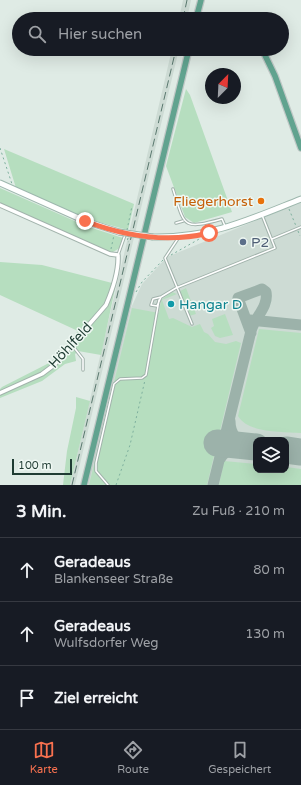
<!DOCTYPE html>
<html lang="de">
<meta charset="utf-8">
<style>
body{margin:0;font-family:"Varela Round",sans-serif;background:#242831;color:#f1f3f6}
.controls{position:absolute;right:12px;bottom:12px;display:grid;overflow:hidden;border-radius:8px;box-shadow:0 4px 16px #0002}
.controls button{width:36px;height:36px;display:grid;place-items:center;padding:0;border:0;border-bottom:1px solid #363941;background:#171b24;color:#f1f3f6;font:20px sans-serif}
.compass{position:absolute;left:205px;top:68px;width:36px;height:36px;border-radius:50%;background:#171b24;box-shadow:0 4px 16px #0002;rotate:24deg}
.scale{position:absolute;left:12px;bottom:10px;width:60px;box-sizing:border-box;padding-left:4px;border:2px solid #1f3c33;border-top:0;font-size:11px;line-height:14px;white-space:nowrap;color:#1f3c33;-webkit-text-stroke:3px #eff8f3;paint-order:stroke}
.stop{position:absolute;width:12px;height:12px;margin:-9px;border:3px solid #f9714f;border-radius:50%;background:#fff}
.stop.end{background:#f9714f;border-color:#fff;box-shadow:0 1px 4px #0008}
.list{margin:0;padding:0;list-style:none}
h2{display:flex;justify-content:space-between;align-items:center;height:52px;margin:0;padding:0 16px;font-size:17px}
h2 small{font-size:13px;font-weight:400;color:#9ea1a6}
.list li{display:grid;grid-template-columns:26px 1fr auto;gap:12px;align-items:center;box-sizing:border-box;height:64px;padding:0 16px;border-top:1px solid #363941}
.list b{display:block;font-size:15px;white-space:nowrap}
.list p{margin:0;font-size:13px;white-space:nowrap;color:#9ea1a6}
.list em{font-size:13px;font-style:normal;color:#9ea1a6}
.icon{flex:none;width:22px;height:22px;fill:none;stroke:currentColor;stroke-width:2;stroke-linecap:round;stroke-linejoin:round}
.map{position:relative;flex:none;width:301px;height:485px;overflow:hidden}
.search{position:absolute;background:#171b24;box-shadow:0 4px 16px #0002;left:12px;right:12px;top:12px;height:44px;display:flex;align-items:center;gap:10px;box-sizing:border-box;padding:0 14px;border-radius:22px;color:#9ea1a6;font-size:15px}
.sheet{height:244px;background:#171b24}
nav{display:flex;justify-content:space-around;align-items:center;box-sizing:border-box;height:56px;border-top:1px solid #363941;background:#171b24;font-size:11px;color:#9ea1a6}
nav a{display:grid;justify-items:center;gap:2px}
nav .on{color:#f9714f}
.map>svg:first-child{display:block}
</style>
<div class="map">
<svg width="301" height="485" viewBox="0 0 301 485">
<rect width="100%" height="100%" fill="#dfebe5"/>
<path fill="#cddbd4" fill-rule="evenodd" d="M183 0H191L187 19H179Z
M172 49H179L75 485H70Z
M301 202V485H87L131 308 142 284 167 257ZM256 440H286V470H256Z"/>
<path fill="#b6debf" d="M186 89 190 95 232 212 194 223 185 217 166 166Z
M4 149 134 204 128 230 84 218 16 188Z
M0 188 86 226 123 238 120 248 111 253 0 203Z
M0 262 42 265 116 284 101 355 78 351 75 354 76 361 65 364 42 381 0 398V389L2 387 51 362 78 331 0 295Z
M186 288 196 314 189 316 180 291Z
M172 292 177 294 162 300 169 319 173 318 192 327 200 324 204 332 208 334 215 342 226 344 236 341 241 343 207 485H89L132 308 159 313 161 300Z
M225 314 233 335 220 338 215 336 211 328 214 326 212 319Z
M259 329 301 333V433C282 431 249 434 238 416Z
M76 397 90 401 70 485H63L67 451 76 408Z
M224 461 256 464V470H286V467L301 469V485H219Z"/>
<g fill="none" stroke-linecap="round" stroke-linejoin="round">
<path stroke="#9cb2aa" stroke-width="11" d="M250 320 301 325
M230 421C230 433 237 442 249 446
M220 459C227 447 239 447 252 447
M213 485 251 331C254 318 269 307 266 292L262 289 238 298 251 333"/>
<path stroke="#9cb2aa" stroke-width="27" d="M217 443 256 447
M286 450 301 452"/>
<g stroke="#a2b3ac" stroke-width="3.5">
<path id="lane" d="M173 189C185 227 182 230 222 219L225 226
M176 223 183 221
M179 237 165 258 192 324
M272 239 301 227
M118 255 125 235
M161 297 153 299 151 305 157 306 161 297 176 288 275 248 262 215
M72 345 83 359V370
M108 485 96 471V463L114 384 120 379 142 378 146 375 159 300"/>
</g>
<g stroke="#a2b3ac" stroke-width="5.5">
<path id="street" d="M0 205 110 254 118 255C119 271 112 291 106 305L54 365 42 374 0 393"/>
</g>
<g stroke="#9db7ad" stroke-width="7">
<path id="secondary" d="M0 183 85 221 119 232
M153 237C211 238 248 220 301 199"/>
</g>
<g stroke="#c0c8c6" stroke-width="8">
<path id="primary" d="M197 18 203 19
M196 19 201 0
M262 49 275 76 301 148
M84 485 189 49"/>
</g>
<path stroke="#7eb09e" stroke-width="1" stroke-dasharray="2 3" stroke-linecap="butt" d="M0 148 12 184
M289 209 296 226
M127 230 132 206
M298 231 300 236
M128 238 127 241 129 242
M111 249 114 235
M171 255 201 238
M136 292 142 282 163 260
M116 485 130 445 145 380"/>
<use href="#lane" stroke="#fff" stroke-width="1.5"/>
<use href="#street" stroke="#fff" stroke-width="3.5"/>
<use href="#secondary" stroke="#fff" stroke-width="5"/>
<use href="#primary" stroke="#61a38f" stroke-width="5.5"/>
<path stroke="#59786e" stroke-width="1" stroke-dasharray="8 4" stroke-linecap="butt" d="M183 19 187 0
M72 485 176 49"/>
<g stroke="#9db7ad" stroke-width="7" stroke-linecap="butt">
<path id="secondary-bridge" d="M119 232 153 237"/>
</g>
<use href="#secondary-bridge" stroke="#fff" stroke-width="5"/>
</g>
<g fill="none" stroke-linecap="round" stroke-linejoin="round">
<path stroke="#f9714f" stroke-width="5" d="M85 221C124 236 168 243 209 233"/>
</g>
<circle fill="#e8710a" stroke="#eff8f3" stroke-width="1.5" cx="261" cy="201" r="4"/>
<circle fill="#5c6f8a" stroke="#eff8f3" stroke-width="1.5" cx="243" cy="242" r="4"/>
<circle fill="#0f9aa8" stroke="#eff8f3" stroke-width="1.5" cx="171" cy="304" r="4"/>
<g text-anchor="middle" stroke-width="3" stroke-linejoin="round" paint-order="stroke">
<g font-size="14" fill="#c56008" stroke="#eff8f3" text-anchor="end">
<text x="253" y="206">Fliegerhorst</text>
</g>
<g font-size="14" fill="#4e5e75" stroke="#eff8f3" text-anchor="start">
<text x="251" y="247">P2</text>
</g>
<g font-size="14" fill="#0d838f" stroke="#eff8f3" text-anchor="start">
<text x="179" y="309">Hangar D</text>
</g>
<g font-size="14" fill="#1f3c33" stroke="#eff8f3">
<text transform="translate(70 345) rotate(-47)" y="5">Höhlfeld</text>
</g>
</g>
</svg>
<div class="controls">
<button><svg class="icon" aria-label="layers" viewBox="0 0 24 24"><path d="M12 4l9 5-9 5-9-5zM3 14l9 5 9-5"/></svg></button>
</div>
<svg class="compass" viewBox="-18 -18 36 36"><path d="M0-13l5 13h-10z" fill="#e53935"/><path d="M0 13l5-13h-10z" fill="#9ea1a6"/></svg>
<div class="scale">100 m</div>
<div class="stop" style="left:209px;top:233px"></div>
<div class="stop end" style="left:85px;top:221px"></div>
<div class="search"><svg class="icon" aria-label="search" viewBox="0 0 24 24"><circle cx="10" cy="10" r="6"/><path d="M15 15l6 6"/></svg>Hier suchen</div>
</div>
<section class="sheet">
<h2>3 Min.<small>Zu Fuß · 210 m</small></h2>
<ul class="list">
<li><svg class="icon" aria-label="ahead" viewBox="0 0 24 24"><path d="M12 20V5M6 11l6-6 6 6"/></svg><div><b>Geradeaus</b><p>Blankenseer Straße</p></div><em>80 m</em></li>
<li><svg class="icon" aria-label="ahead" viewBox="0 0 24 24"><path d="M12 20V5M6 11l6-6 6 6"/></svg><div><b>Geradeaus</b><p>Wulfsdorfer Weg</p></div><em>130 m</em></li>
<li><svg class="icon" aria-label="arrive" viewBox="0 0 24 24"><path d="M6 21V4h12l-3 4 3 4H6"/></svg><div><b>Ziel erreicht</b></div></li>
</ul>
</section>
<nav>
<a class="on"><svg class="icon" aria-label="map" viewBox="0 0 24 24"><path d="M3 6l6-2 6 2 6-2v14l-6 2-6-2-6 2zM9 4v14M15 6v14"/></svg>Karte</a>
<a><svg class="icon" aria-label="directions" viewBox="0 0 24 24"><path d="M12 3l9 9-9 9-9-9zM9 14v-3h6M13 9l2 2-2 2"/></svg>Route</a>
<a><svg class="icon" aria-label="saved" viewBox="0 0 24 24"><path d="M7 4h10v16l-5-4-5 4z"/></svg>Gespeichert</a>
</nav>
